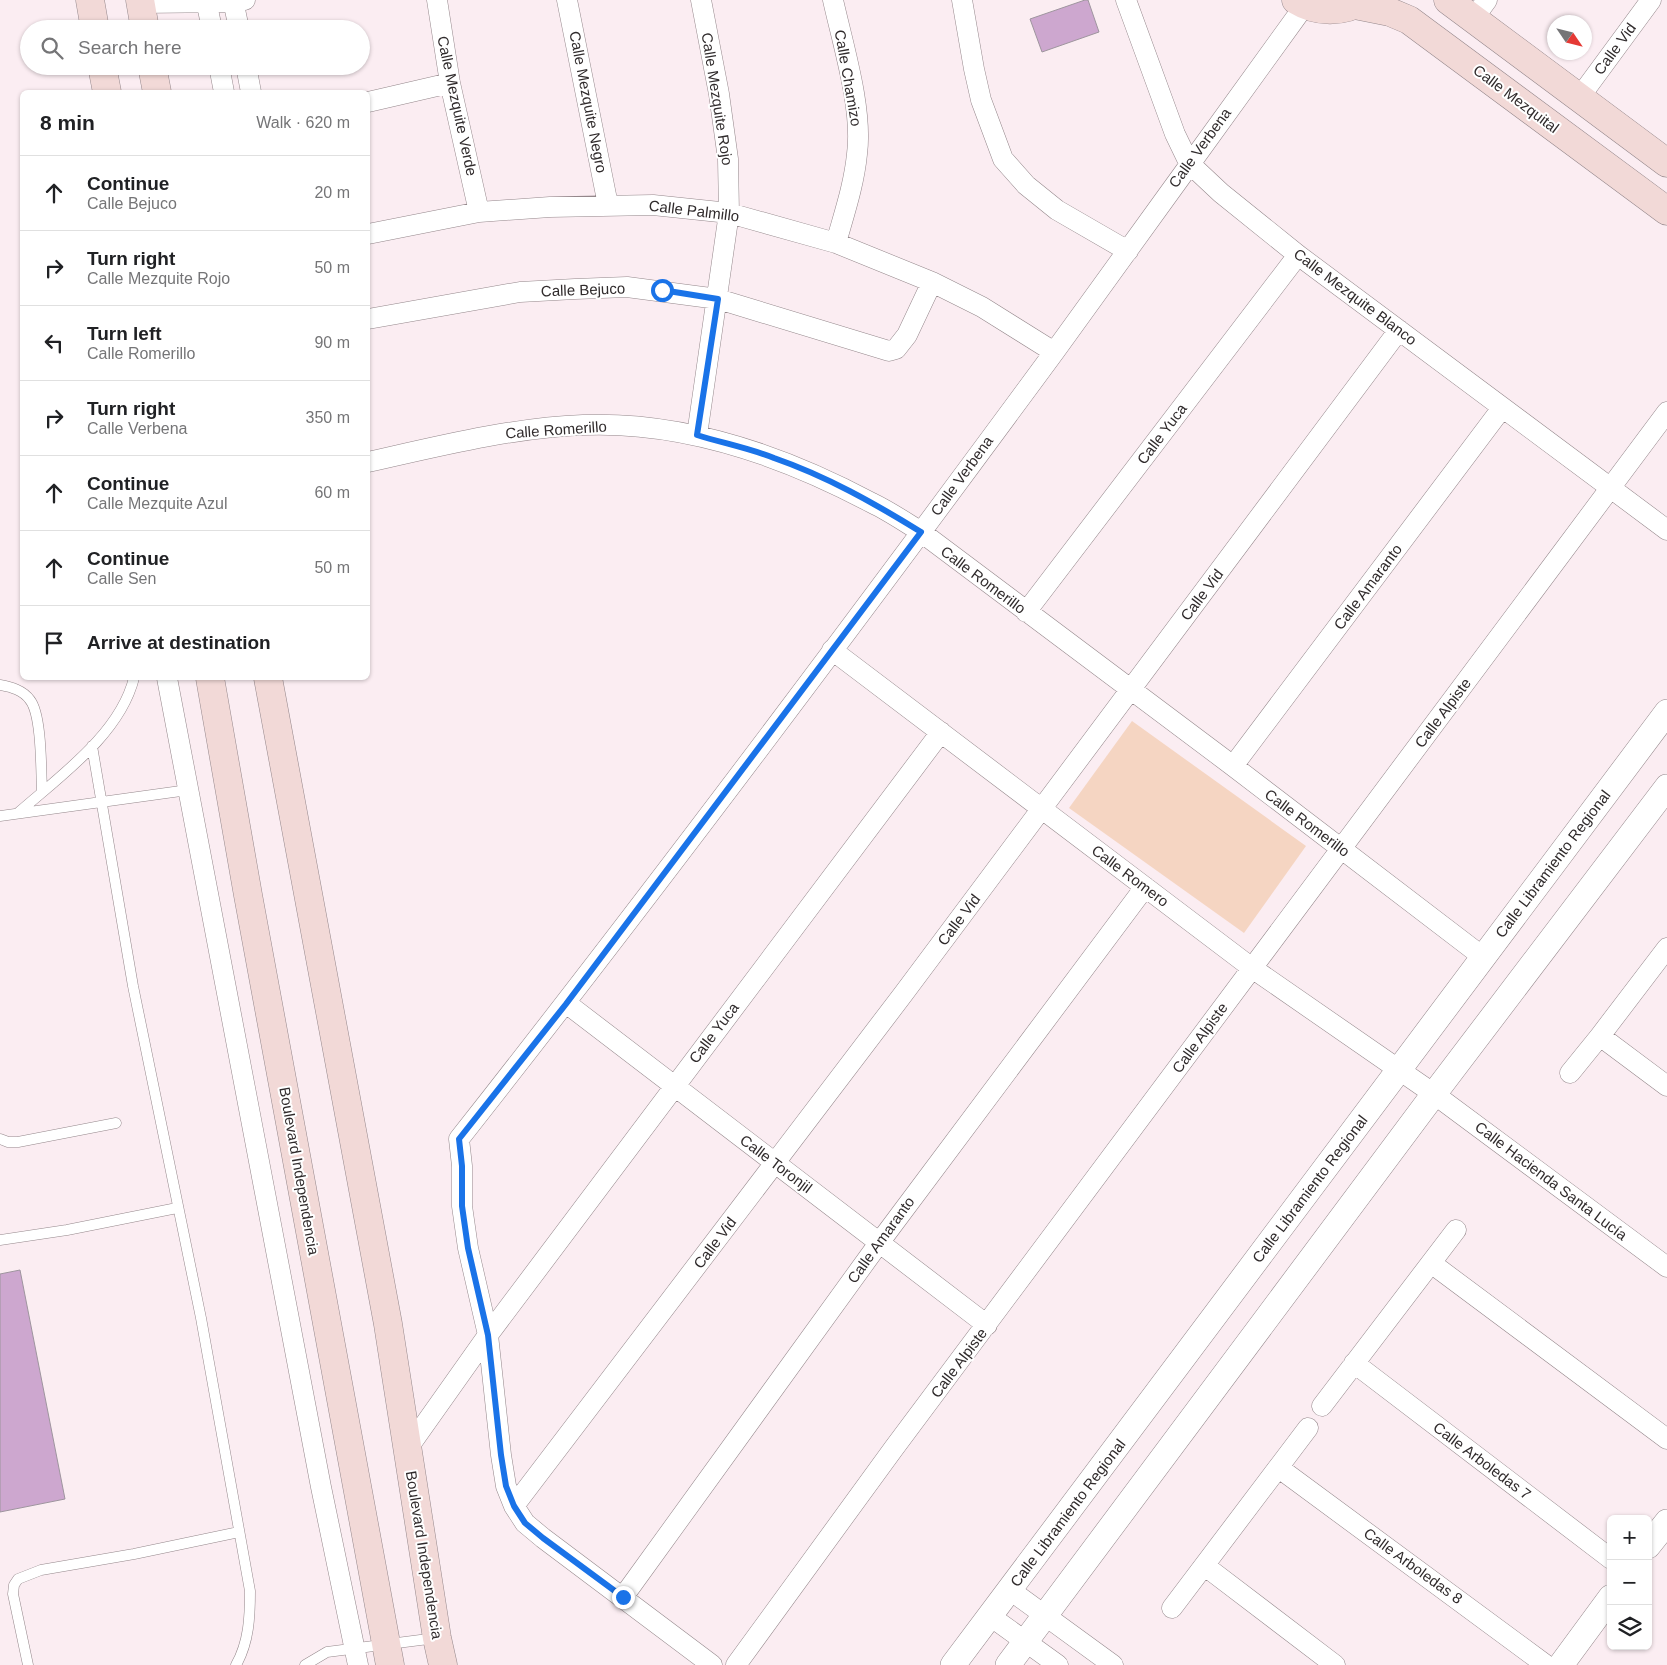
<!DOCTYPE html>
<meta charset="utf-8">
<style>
body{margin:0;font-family:Arial,sans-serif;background:#f6f6f6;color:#202124}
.controls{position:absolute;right:15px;bottom:15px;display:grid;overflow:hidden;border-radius:8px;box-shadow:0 1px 4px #0004}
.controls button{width:45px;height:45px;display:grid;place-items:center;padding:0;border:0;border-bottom:1px solid #e0e0e0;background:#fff;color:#202124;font:25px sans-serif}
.compass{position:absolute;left:1547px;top:15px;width:45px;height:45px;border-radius:50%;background:#fff;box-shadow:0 1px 4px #0004;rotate:125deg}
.stop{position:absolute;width:15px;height:15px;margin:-11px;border:4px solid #1a73e8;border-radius:50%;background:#fff}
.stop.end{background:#1a73e8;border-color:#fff;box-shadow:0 1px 5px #0008}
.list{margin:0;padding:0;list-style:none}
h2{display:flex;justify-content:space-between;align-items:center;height:65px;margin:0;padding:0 20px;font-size:21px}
h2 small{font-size:16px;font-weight:400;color:#757577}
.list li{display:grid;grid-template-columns:32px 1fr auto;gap:15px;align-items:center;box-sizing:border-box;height:75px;padding:0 20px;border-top:1px solid #e0e0e0}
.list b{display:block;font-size:19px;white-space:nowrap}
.list p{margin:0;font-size:16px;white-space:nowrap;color:#757577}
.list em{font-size:16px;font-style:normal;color:#757577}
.icon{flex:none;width:28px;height:28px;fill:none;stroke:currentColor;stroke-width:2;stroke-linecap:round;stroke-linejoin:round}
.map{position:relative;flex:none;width:1667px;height:1665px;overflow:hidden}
.search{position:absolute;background:#fff;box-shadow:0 1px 4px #0004;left:20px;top:20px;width:350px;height:55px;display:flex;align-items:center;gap:12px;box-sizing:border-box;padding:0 18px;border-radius:28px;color:#757577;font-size:19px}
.panel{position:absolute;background:#fff;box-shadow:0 1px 4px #0004;left:20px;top:90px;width:350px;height:590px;border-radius:8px}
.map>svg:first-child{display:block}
</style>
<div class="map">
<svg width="1667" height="1665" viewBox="0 0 1667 1665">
<rect width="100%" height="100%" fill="#fbedf2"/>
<path fill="#f5d5c2" d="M1132 721 1306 846 1244 933 1069 808Z"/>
<path fill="#cda7cf" stroke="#9e959e" d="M1085 0H1088L1099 32 1042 52 1030 19Z
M20 1270 65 1499 0 1512V1274Z"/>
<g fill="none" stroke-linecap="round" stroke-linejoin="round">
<g stroke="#94878b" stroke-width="11">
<path id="service" d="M0 685C11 687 23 690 30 700 42 715 41 771 42 792
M92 746 133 986 201 1318 250 1591C250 1617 249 1642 236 1665
M18 813C60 776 120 734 134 678
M0 816 188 790
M0 1139 8 1142H18L116 1123
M0 1240 67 1230 177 1208
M28 1665 13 1594 14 1585 18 1579 41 1570 134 1554 239 1532
M305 1665 327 1652 436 1638"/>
</g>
<g stroke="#94878b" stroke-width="21">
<path id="minor" d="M206 0 212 29
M233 0 239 29
M437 0 450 83 479 212
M567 0 608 205
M833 0C843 45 863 109 857 154 854 185 844 214 836 243
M962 0 974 69 981 100 1003 159 1026 185 1057 210 1128 251
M1126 0 1175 134 1189 163 1221 193 1298 255 1667 530
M140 3 233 2 245 0
M1473 19 1487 0
M219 66 224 92
M246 66 251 92
M1579 98 1651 0
M368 102 450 83
M368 234 479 212 550 207 653 205 729 213 836 243 932 282 982 307 1054 352
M368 319 520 292 575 289 627 287 718 299 889 351 896 349 907 335 932 282
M697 435 729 213 728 159 719 94 701 0
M368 462C439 446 510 428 583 425 685 421 784 456 872 503 889 511 905 522 921 532L1233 766 1483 957
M1026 612 1298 255
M832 650 1252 968 1434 1094 1667 1267
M167 678 321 1487 358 1665
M1233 766 1502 408
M566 1003 987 1325
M1600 1036 1667 1086
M1570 1073 1600 1036 1667 948
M1431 1263 1667 1439
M1354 1363 1611 1559
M1322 1406 1456 1230
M408 1448 488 1335 941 732
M1279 1468 1546 1665
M514 1506 904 993 1399 330
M1205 1566 1335 1665
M1010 1590 1113 1665
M623 1597 879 1243 1145 887
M1172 1608 1308 1428
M990 1616 1058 1665
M712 1665 543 1538 525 1523 514 1506 506 1486 501 1455 488 1335 468 1248 462 1206V1166L459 1139C663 880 860 616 1055 351 1139 236 1221 120 1305 5
M736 1665 894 1448 1667 412"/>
</g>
<g stroke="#94878b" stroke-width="26">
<path id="tertiary" d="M1648 1546 1667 1522
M953 1665 1667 712
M1008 1665 1434 1094 1667 787
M1561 1665 1611 1597"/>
</g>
<g stroke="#94878b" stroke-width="29">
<path id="secondary" d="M90 0 95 29
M140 0 145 29
M1296 0C1317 13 1343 13 1364 0
M1448 0 1667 163
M1355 5 1390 12 1409 20 1667 211
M102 66 107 92
M152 66 157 92
M210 678 248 895 390 1665
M268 678 388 1324 437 1638 443 1665"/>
</g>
<use href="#service" stroke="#fff" stroke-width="10"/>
<use href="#minor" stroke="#fff" stroke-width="20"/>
<use href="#tertiary" stroke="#fff" stroke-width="25"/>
<use href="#secondary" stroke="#f2d9d7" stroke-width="28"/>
</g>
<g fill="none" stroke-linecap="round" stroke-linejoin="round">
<path stroke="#1a73e8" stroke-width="6" d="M623 1597 543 1538 525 1523 514 1506 506 1486 501 1455 488 1335 468 1248 462 1206V1166L459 1139 566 1004 921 532C874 503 826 476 774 458 749 448 722 443 697 435L718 299 662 290"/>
</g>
<g text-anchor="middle" stroke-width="4" stroke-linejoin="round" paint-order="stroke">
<g font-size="15" fill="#302b2c" stroke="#fff">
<text transform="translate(1615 49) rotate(-54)" y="5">Calle Vid</text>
<text transform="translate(848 78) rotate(80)" y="5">Calle Chamizo</text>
<text transform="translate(717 99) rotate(81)" y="5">Calle Mezquite Rojo</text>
<text transform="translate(1516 99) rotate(37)" y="5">Calle Mezquital</text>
<text transform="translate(588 102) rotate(79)" y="5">Calle Mezquite Negro</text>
<text transform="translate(457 106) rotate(78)" y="5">Calle Mezquite Verde</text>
<text transform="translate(1200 148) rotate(-54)" y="5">Calle Verbena</text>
<text transform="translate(694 211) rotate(7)" y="5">Calle Palmillo</text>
<text transform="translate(583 290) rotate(-2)" y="5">Calle Bejuco</text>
<text transform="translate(1355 297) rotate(37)" y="5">Calle Mezquite Blanco</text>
<text transform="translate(556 430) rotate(-4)" y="5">Calle Romerillo</text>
<text transform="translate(1162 434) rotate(-53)" y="5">Calle Yuca</text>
<text transform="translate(962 476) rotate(-54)" y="5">Calle Verbena</text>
<text transform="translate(983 580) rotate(37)" y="5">Calle Romerillo</text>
<text transform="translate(1368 587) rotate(-53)" y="5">Calle Amaranto</text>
<text transform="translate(1202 595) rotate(-53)" y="5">Calle Vid</text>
<text transform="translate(1443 713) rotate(-53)" y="5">Calle Alpiste</text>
<text transform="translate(1307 823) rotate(37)" y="5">Calle Romerillo</text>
<text transform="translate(1553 864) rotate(-53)" y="5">Calle Libramiento Regional</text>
<text transform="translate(1130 876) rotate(37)" y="5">Calle Romero</text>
<text transform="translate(959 920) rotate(-53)" y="5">Calle Vid</text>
<text transform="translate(714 1033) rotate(-53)" y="5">Calle Yuca</text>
<text transform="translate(1200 1038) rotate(-54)" y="5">Calle Alpiste</text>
<text transform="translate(776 1164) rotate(37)" y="5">Calle Toronjil</text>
<text transform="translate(299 1171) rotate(80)" y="5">Boulevard Independencia</text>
<text transform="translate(1551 1181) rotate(37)" y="5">Calle Hacienda Santa Lucía</text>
<text transform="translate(1310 1189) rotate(-53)" y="5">Calle Libramiento Regional</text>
<text transform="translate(881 1240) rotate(-54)" y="5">Calle Amaranto</text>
<text transform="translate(715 1243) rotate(-53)" y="5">Calle Vid</text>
<text transform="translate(959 1363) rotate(-53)" y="5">Calle Alpiste</text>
<text transform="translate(1482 1461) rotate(37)" y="5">Calle Arboledas 7</text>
<text transform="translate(1068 1513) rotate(-53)" y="5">Calle Libramiento Regional</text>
<text transform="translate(424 1555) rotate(81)" y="5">Boulevard Independencia</text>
<text transform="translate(1413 1566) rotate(36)" y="5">Calle Arboledas 8</text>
</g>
</g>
</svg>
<div class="controls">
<button>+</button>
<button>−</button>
<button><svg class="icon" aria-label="layers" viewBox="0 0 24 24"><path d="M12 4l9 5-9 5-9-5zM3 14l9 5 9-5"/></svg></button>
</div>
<svg class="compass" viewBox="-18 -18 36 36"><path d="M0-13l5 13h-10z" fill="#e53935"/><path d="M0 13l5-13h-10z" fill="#757577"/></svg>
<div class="stop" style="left:662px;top:290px"></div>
<div class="stop end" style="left:623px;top:1597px"></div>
<div class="search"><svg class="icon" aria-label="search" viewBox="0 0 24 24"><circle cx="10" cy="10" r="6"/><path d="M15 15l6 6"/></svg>Search here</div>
<section class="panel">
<h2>8 min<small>Walk · 620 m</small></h2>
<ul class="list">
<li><svg class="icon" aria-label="ahead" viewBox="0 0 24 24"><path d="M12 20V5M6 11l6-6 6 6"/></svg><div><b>Continue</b><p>Calle Bejuco</p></div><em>20 m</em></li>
<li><svg class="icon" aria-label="right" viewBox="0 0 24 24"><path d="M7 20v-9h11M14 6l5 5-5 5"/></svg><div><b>Turn right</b><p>Calle Mezquite Rojo</p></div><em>50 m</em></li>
<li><svg class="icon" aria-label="left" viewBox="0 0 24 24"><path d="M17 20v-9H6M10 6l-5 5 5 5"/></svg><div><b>Turn left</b><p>Calle Romerillo</p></div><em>90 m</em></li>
<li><svg class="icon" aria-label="right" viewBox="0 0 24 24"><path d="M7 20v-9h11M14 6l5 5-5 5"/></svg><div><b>Turn right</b><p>Calle Verbena</p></div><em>350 m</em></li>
<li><svg class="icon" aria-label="ahead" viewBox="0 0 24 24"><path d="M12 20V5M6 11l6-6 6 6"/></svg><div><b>Continue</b><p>Calle Mezquite Azul</p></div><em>60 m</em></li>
<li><svg class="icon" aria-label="ahead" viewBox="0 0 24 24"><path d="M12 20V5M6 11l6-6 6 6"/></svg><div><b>Continue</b><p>Calle Sen</p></div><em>50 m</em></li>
<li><svg class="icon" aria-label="arrive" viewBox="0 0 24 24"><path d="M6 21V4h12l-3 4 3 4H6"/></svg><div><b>Arrive at destination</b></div></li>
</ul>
</section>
</div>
